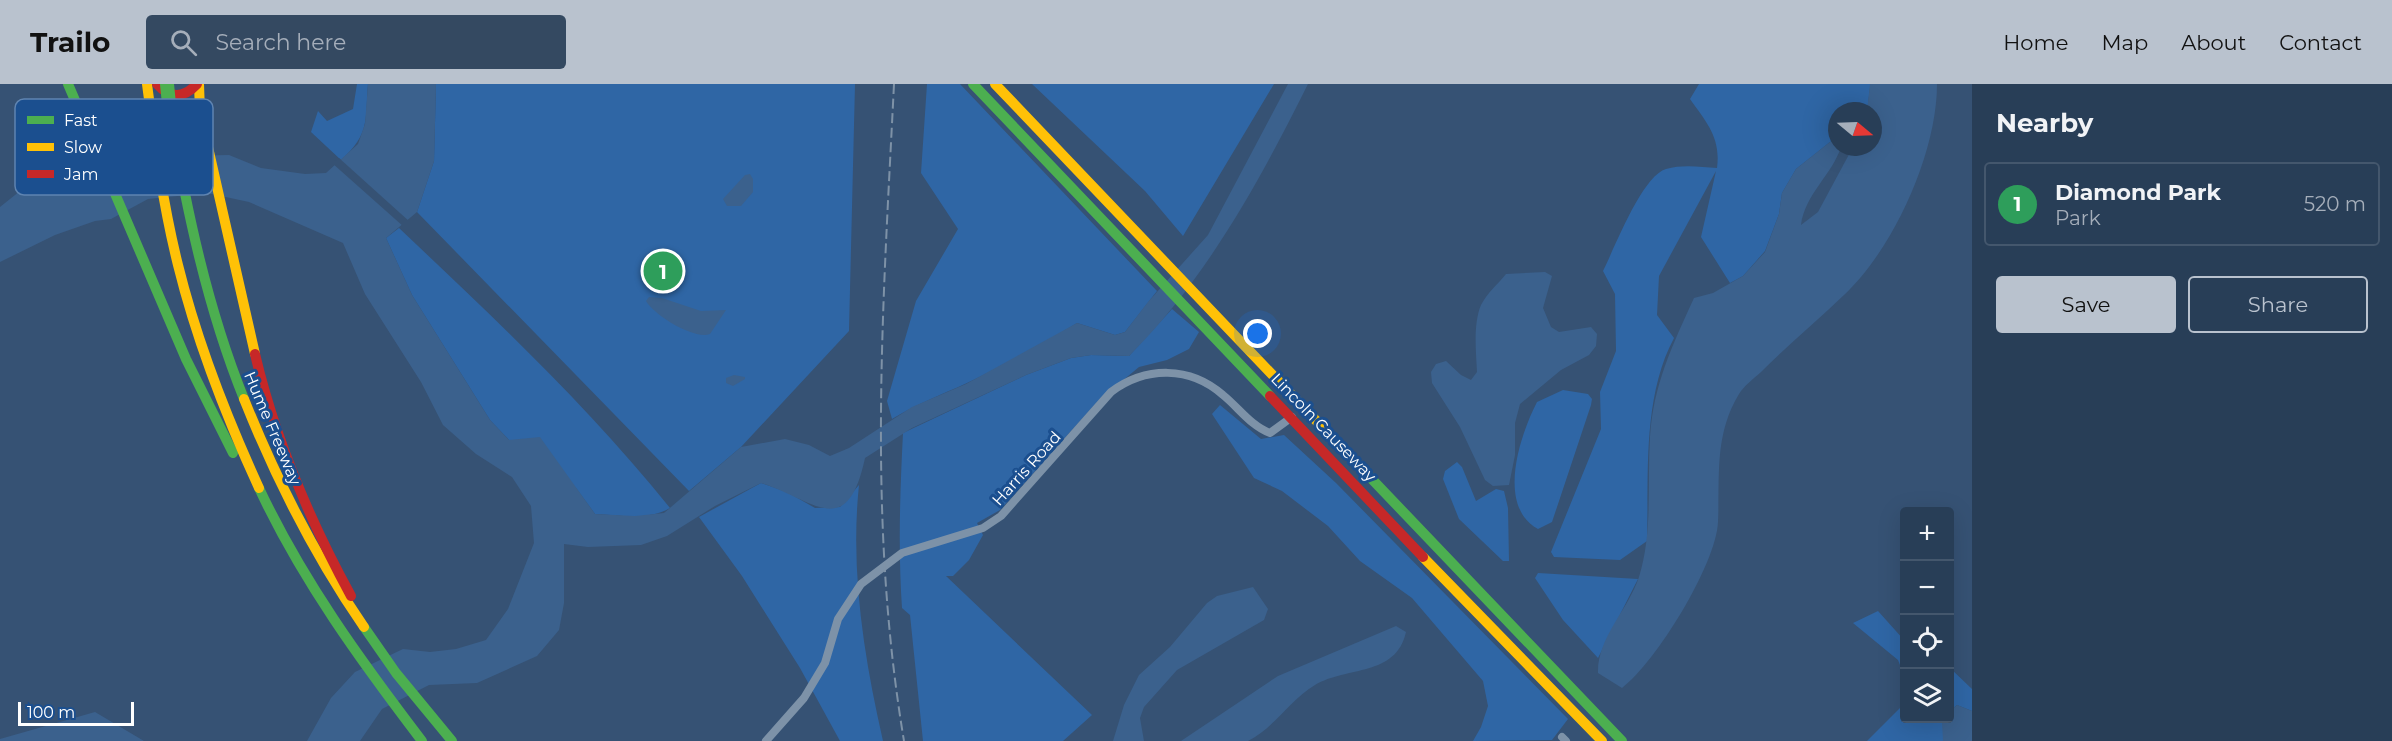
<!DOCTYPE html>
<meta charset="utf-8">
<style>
body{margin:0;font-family:Montserrat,sans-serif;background:#344961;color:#f1f3f6}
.controls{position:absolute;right:18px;bottom:18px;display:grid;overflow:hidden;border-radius:6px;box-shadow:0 6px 24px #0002}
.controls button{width:54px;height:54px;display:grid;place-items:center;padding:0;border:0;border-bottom:2px solid #44576d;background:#283e57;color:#f1f3f6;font:30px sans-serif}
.compass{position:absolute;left:1828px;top:18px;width:54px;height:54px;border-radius:50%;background:#283e57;box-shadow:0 6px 24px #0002;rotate:109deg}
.scale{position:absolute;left:18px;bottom:15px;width:116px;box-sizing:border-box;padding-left:6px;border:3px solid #fff;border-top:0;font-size:16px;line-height:21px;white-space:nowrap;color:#fff;-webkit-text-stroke:4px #1b4f8f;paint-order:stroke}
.you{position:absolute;left:1258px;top:250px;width:21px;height:21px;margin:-15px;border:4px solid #fff;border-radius:50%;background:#1a73e8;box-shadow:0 0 0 9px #1a73e833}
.badge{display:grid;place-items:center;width:39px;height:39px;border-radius:50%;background:#b9c2ce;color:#fff;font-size:20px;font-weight:700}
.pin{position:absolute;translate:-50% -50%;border:3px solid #fff;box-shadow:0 2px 6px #0006}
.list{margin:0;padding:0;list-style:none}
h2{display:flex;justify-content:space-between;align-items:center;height:78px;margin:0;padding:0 24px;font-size:26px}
h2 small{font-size:20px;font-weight:400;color:#a5aeba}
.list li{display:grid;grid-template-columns:39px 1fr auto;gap:18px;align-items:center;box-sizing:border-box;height:84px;margin:0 12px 12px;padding:0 12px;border:2px solid #44576d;border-radius:6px}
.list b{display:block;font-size:22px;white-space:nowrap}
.list p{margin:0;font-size:20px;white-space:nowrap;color:#a5aeba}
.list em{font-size:20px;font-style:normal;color:#a5aeba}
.actions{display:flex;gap:12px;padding:18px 24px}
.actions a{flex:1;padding:14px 0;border:2px solid #b9c2ce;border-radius:6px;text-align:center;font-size:21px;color:#b9c2ce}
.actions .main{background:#b9c2ce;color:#111}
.icon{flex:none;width:33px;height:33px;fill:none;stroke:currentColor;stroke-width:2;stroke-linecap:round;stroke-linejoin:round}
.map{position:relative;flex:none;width:1972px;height:657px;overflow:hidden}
header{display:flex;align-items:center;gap:36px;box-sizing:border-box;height:84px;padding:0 30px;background:#b9c2ce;color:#111}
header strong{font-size:28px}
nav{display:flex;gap:33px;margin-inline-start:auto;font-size:21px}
.search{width:420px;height:54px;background:#344961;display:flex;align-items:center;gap:15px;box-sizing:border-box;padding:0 21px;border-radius:6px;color:#a5aeba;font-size:22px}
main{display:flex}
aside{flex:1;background:#283e57}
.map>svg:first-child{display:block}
</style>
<header>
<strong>Trailo</strong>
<div class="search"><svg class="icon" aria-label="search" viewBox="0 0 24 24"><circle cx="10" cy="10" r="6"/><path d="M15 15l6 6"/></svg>Search here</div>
<nav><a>Home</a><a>Map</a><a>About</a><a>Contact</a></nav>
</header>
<main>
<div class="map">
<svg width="1972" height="657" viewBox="0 0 1972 657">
<rect width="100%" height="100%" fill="#365274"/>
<path fill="#2f66a5" d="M357 0H368C365 37 370 50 341 76L311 48 318 27 327 37 353 25Z
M436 0H855L849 247 741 363 689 407 417 128 434 77Z
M927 0H960L1157 207 1125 248 1115 251 1077 239C1041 261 1005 281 967 299 941 311 916 320 892 335L887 317 916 217 958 145 921 89Z
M1032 0H1274L1183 152 1145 107Z
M1699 0H1870V4L1867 27H1837V56L1830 58 1796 85 1782 109 1779 130 1765 167 1743 192 1730 199 1701 153 1716 87 1659 192 1657 231 1674 254C1642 314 1649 391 1647 457L1620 476 1554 473 1551 468 1601 345 1600 308 1616 267 1615 210 1603 187C1615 163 1642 92 1666 85 1683 80 1701 83 1717 84 1721 54 1707 39 1690 15Z
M399 144C494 234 587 321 670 424 648 437 619 431 595 430L576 404 509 356 490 336 412 211 386 154Z
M1172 225 1199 248 1189 265 1167 276 1139 283 1098 317 1000 426 977 439 983 451 969 476 953 492H946L1092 631 1063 657H923L910 531 902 524C898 465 900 408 903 349L1026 291 1071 274 1091 271 1129 272Z
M1563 306 1588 310 1592 315 1591 321 1552 438 1538 445C1496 422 1520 351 1537 318Z
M1220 321 1261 355 1284 351 1336 399 1568 635 1552 656 1473 657 1481 643 1488 622 1483 597 1412 514 1360 477 1328 442 1282 407 1254 394 1212 330Z
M1457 378 1462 383 1476 417 1496 405 1504 407 1508 424 1509 477H1503L1459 435 1443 395 1445 387Z
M761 399 787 408 815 424 840 423 859 401C850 487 864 573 883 657H840L800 584 742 492 699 433Z
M1538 489 1638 495 1598 574 1563 536 1535 494Z
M1878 527 1904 556V591L1898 576 1853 539Z
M1950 584 1972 605V627L1957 621 1950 627Z
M1904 620V634L1944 635 1943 657H1867Z"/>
<path fill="#3b618d" d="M368 0H436L434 77 417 128 386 154 412 211 490 336 509 356 540 353 595 430 635 432 664 429 741 363 785 355 809 361 830 372 849 364 912 323 966 300 1077 239 1115 251 1125 248 1148 218 1208 151 1288 0H1308C1259 98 1207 194 1129 272L1091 271 1071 274 1026 291 912 344 865 374C847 458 814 416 761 399L715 422 667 452 641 461 588 463 564 460V519L559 546 537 572 477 599 429 601 382 625 360 657H307L331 614 355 588 403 565 430 568 456 565 486 556 508 525 534 459 531 422 512 393 476 370 443 341 421 298 365 210 343 159 249 118 207 109 148 115 111 135 95 137 55 151 0 178V123L65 71 139 73 229 71 261 84 305 90 326 89 358 60 365 40Z
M1870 0H1937C1937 69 1894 164 1844 211 1817 237 1788 261 1761 288 1753 295 1744 302 1739 310 1714 351 1720 393 1718 438 1716 481 1656 578 1622 604L1598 589C1597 554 1628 526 1639 493 1653 448 1647 399 1650 353 1653 301 1673 260 1694 214L1713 209 1743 192 1765 168 1779 130 1782 109 1796 85 1830 58 1837 56V63H1841C1832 91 1805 110 1801 141L1818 128 1853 63H1873V27H1867Z
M745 91 750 90 753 95V108L741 122H727L723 115Z
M1545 188 1552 192 1543 224 1551 243 1559 248 1591 243 1597 250 1596 262 1589 271 1561 286 1520 320 1515 339V371L1509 401 1493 402 1485 396 1460 343 1432 299 1431 288 1436 280 1446 277 1461 291 1471 296 1477 288C1476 267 1473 240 1481 221 1487 209 1498 200 1506 190Z
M649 213 662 214 701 227 726 226 710 250C694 256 654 231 646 217Z
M734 291 745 293V295L733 302 726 299V294Z
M1253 503 1268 525 1264 536 1177 586 1144 623 1140 634 1144 657H1113L1124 621 1139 591 1170 563 1207 519 1217 512Z
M1396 542 1406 548C1396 593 1347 582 1315 601 1289 617 1275 643 1248 657H1181L1278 592Z
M1957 621 1972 627V657H1943L1942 638 1950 634V627Z
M95 628 144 657H0V655Z"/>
<path fill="#365274" d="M339 74 410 138 404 143 332 79Z"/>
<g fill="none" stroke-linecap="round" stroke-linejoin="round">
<path stroke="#7d92a8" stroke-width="8" d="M1562 653 1566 657
M766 657 804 614 825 579 838 535 861 500 902 469 983 444 1001 432 1111 308C1146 282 1190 282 1223 311 1239 324 1251 342 1270 349L1292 333"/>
<path stroke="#4caf50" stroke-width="10" d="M68 0 186 275 233 369
M973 0 1270 312
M170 30C187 127 207 223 244 315
M1346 368 1622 657
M259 404C302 496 361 577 422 657
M364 543 396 589 452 657"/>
<path stroke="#ffc107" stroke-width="10" d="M147 0C155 61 163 121 178 181 197 258 226 332 259 404
M199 0 200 28 255 270
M995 0 1346 368
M244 315C276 395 315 472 364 543
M1423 473 1602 657"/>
<path stroke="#c62828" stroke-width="10" d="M157 0C170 15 184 14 197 0
M255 270C275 355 309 435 351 512
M1270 312 1423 473"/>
<path stroke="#7e92a7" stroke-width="2" stroke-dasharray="10 4.5" stroke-linecap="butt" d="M894 0C883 222 867 436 904 657"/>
<path stroke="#4caf50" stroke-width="14" d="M167 0 170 30"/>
</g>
<g text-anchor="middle" stroke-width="6" stroke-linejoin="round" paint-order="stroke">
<g font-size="16" fill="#fff" stroke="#1b4f8f">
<text transform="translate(1324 343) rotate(46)" y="6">Lincoln Causeway</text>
<text transform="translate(273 344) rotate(67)" y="6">Hume Freeway</text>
<text transform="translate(1026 384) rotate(-48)" y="6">Harris Road</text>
</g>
</g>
<rect x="15" y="15" width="198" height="96" rx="9" fill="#1b4f8f" stroke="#5f84b1" stroke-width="1.5"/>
<rect x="27" y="32" width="27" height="8" fill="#4caf50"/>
<rect x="27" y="59" width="27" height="8" fill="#ffc107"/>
<rect x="27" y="86" width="27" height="8" fill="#c62828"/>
<g font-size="16" fill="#fff">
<text x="64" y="42">Fast</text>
<text x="64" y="69">Slow</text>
<text x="64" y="96">Jam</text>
</g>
</svg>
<div class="controls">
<button>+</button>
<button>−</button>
<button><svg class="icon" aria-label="locate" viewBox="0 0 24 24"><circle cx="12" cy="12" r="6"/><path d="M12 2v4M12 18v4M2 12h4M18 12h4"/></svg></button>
<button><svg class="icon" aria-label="layers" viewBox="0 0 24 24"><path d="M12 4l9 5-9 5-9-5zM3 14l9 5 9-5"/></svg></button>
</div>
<svg class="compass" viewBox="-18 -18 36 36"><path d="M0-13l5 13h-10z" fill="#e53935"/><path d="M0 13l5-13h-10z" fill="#a5aeba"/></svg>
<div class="scale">100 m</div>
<div class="you"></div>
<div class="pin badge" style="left:663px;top:187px;background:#2e9e5b">1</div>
</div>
<aside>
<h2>Nearby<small></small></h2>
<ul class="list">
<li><span class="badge" style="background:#2e9e5b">1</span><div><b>Diamond Park</b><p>Park</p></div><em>520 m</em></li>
</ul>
<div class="actions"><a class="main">Save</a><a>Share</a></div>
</aside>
</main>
